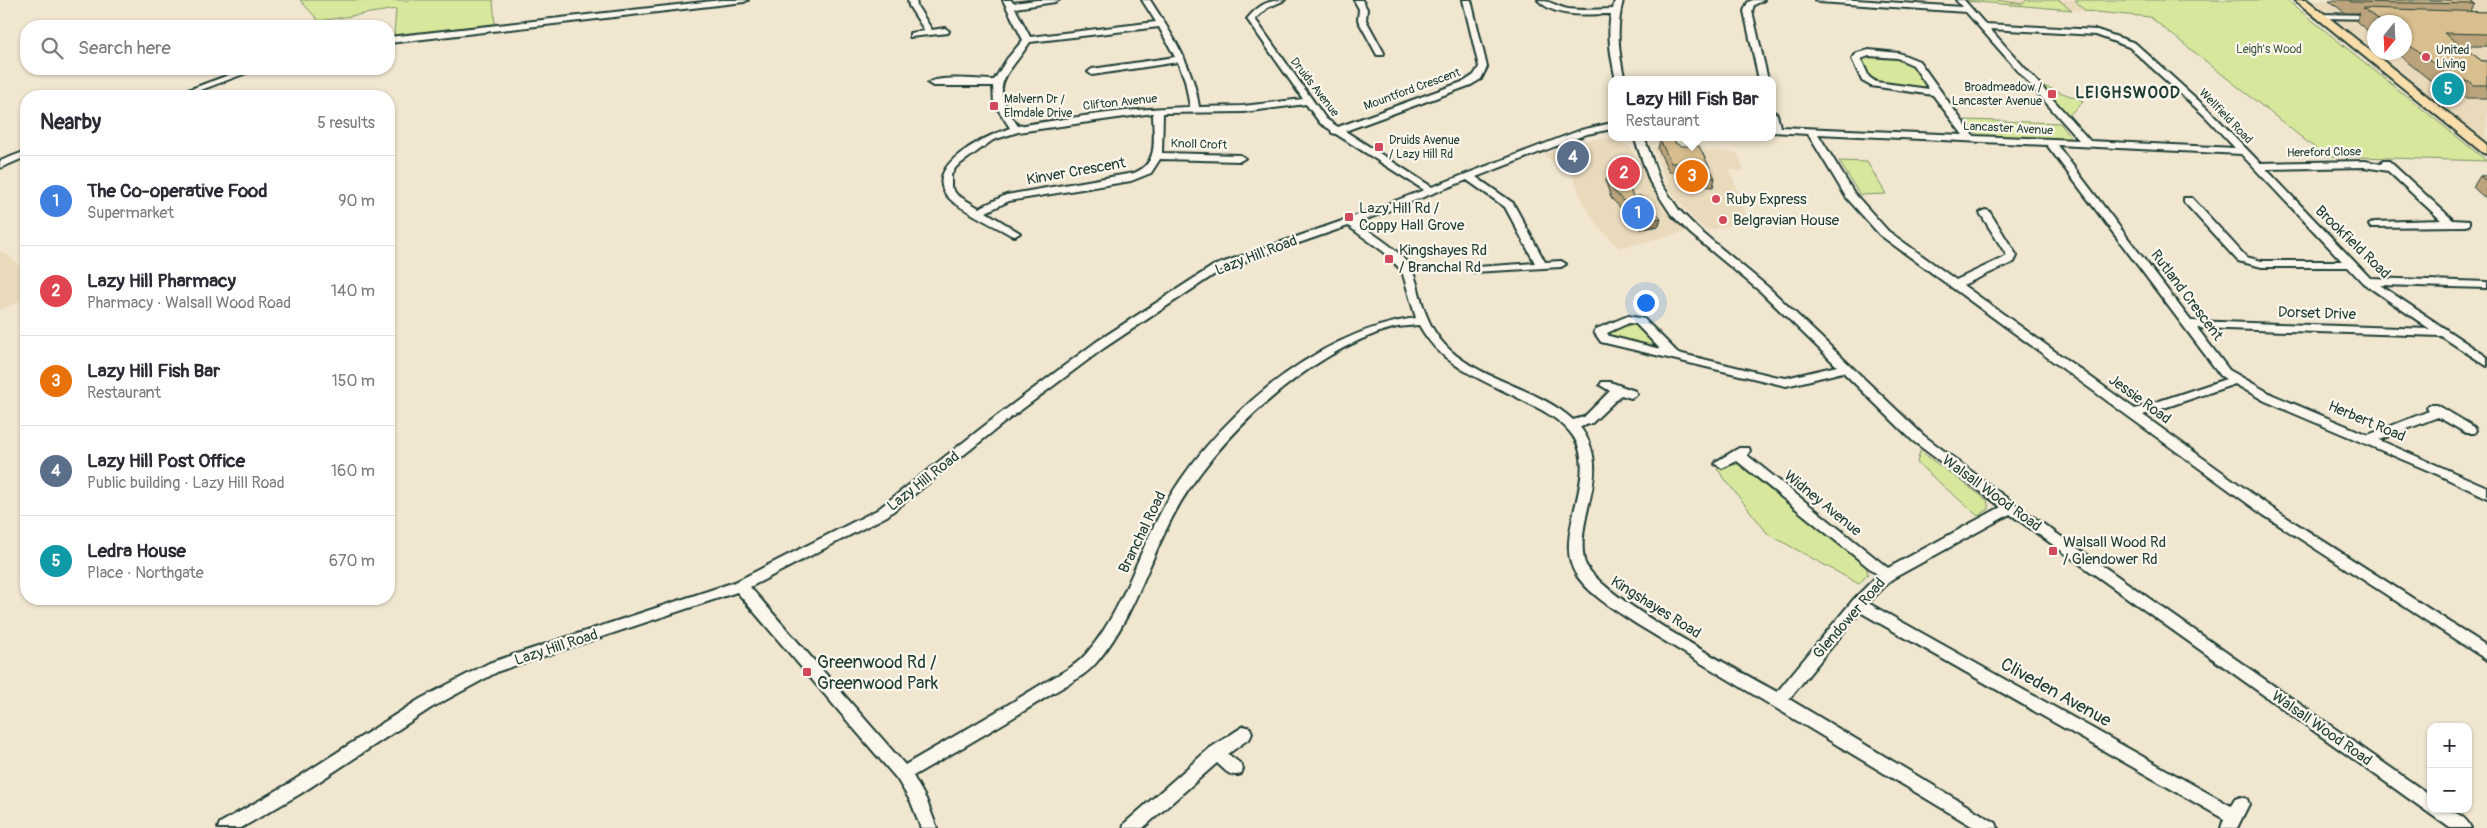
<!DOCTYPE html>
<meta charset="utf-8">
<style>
body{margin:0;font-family:Pangolin,sans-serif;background:#f2f2f3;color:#2b2b33}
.controls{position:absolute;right:15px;bottom:15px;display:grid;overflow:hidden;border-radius:10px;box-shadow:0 1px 4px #0004}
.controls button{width:45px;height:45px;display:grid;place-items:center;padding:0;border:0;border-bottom:1px solid #e1e1e2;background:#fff;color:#2b2b33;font:25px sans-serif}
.compass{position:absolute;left:2367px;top:15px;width:45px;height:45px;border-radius:50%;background:#fff;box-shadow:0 1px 4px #0004;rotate:198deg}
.you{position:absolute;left:1645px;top:302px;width:18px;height:18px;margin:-12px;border:4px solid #fff;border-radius:50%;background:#1a73e8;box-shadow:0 0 0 8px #1a73e833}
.badge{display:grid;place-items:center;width:32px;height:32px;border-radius:50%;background:#2563eb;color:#fff;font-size:16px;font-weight:700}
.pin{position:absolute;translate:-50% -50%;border:2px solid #fff;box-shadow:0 1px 5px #0006}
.popup{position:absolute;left:1608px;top:76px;width:168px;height:65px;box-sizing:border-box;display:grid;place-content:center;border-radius:10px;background:#fff;filter:drop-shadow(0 1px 4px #0005);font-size:16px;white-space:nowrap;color:#7c7c81}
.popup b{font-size:19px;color:#2b2b33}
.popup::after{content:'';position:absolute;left:50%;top:100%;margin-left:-10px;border:10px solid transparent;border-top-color:#fff}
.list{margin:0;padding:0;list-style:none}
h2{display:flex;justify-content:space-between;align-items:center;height:65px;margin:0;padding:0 20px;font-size:21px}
h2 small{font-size:16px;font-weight:400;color:#7c7c81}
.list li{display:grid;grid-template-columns:32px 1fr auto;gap:15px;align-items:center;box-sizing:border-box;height:90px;padding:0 20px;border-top:1px solid #e1e1e2}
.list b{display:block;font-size:19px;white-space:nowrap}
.list p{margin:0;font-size:16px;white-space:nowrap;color:#7c7c81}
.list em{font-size:16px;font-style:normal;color:#7c7c81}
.icon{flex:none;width:28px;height:28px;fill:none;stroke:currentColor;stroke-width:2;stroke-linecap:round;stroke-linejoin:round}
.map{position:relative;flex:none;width:2487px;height:828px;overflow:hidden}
.search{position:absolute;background:#fff;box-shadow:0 1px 4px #0004;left:20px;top:20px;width:375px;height:55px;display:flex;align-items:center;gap:12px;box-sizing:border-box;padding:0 18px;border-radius:20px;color:#7c7c81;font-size:19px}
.panel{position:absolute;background:#fff;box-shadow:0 1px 4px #0004;left:20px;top:90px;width:375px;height:515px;border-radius:20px}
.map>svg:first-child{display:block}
</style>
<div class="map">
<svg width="2487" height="828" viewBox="0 0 2487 828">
<rect width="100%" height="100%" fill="#f1e6d0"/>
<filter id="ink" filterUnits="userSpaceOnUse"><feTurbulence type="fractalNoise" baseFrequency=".02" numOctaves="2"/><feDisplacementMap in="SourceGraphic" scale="10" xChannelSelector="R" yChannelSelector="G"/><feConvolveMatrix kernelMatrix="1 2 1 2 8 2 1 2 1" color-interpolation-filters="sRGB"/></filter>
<g filter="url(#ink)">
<path fill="#eadabc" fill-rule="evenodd" d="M1965 0H2075L2085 11 1966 1Z
M2306 0H2487V144ZM2374 22H2404V52H2374Z
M1615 138 1631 148 1662 206 1685 232 1619 248 1598 226 1583 203 1573 176 1543 154 1593 139Z
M1653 147 1738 153 1744 171 1730 170 1748 221 1707 231 1696 222 1669 189Z
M0 251 13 259 21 268 25 289 24 300 0 310Z"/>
<path fill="#d7e79b" stroke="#7b9268" d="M300 0H493L495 24 394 35 396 9 319 21Z
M1969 0H1997L2022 4 2027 0H2059L2072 10 1966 1Z
M2075 0H2287L2487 161 2325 156 2150 17 2085 11Z
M1871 55C1911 58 1909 57 1930 90L1875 82 1868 78 1860 60 1863 57Z
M2038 84 2084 101 2067 117Z
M1965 120 2060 123 2072 139 1983 136 1978 135Z
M1839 161 1867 162 1886 194 1860 195Z
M1628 323 1639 324 1661 347 1660 350 1608 337 1607 331Z
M1920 451 1987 500 1989 509 1978 516 1917 463Z
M1738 464 1866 566 1868 574 1859 584 1768 534 1717 469Z"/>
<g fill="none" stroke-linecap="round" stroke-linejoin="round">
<g stroke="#1f3d34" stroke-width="4">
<path id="minor" d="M722 0H748L744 2 389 43V37Z
M908 0H916L917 6 932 30 945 28 949 31 948 33 910 37V33L925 31 909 6Z
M1003 0H1011L1013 3 1037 0H1059L1055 2 1015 8 1030 37 1156 22 1142 0H1150C1171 33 1194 67 1199 107L1243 106 1303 99 1247 19C1258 6 1267 0 1285 0L1267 8 1255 19 1326 119 1338 127 1465 81 1474 75 1479 67 1463 0H1471L1487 67 1481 79 1471 85 1345 131 1432 187 1581 130 1612 123V129L1587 134 1476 177 1513 203 1545 262 1561 261 1566 264 1561 267 1473 272 1472 270 1473 268 1477 267 1535 263 1505 207 1467 180 1357 223C1376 236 1403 251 1413 273 1417 281 1418 290 1421 299 1426 318 1435 337 1451 351 1486 382 1538 388 1573 420L1584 417 1610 391 1600 385 1602 382H1610L1635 391 1637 394 1631 398 1621 395 1592 423 1580 427C1614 472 1575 513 1584 560 1591 593 1742 672 1777 692L1853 600 1878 575 1737 461 1722 468 1715 464 1717 461 1739 448H1749L1750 451 1747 455 1888 568 2001 507 1913 441 1843 372 1786 386 1601 342 1594 332 1596 329 1628 316 1644 319 1678 353 1773 376 1786 378 1837 366 1761 292 1691 234 1671 214 1650 182 1634 137H1644L1660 182 1679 210 1699 230 1769 288 1923 435 2016 505 2431 796V809C2447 809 2464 812 2471 828H2450L2010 514 1892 579 1868 603 2231 806 2235 799 2241 797 2247 799 2249 804 2237 828H2221L2224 819 1860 612 1789 699 1996 823 1998 828H1975L1638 625C1617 611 1592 597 1577 576 1550 536 1601 477 1573 436 1564 423 1548 413 1534 406 1491 382 1444 371 1419 325 1410 326 1401 326 1393 328 1310 350 1212 441 1173 516 1147 565 1133 620 1096 663 1085 676 1068 684 1053 693 1007 722 960 749 913 776L926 799 937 828H921L911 802 897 779 737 592 499 671 431 708 300 794 241 828H218L220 823 288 784 420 699 489 663 735 582 877 510 997 416 1096 342 1213 266 1345 220 1424 190 1336 134 1332 133 1331 130 1320 123 1306 104 1243 112 1163 113 1162 153 1240 155 1245 158 1240 161 1160 159 1151 173 1131 181 1009 201 986 212 1020 233 1015 236 1011 235C997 227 958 208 949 198 919 166 987 136 1010 128L994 103 993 86H933L928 83C939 75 980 80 994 80L1007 59 1023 40ZM1159 27 1175 57 1092 69 1088 72 1092 75 1178 62 1185 80 1190 107C1132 108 1075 117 1018 126 987 82 1006 79 1030 42ZM1153 113C1153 137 1160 163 1134 173L1006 195 979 208 957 195 951 187V175L956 167 993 140 1018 132ZM1348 226 1384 252 1402 271 1416 318C1314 331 1207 425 1160 514 1135 561 1121 614 1086 654 1074 668 1057 675 1042 684 997 712 951 738 905 765L750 587 887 516 1005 422 1104 348 1221 270ZM1629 323 1636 324 1660 349 1609 336 1607 333Z
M1354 0H1362L1367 9 1366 20 1384 53 1383 55H1377L1358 20 1359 9Z
M1538 0C1549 0 1557 7 1568 9 1583 11 1598 9 1613 9L1615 0H1623C1616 28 1618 52 1625 80H1616C1611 58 1607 36 1611 14 1587 14 1556 19 1538 0Z
M1753 0H1764L1754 5 1752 11 1768 80H1759L1744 11 1748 2Z
M1815 0H1856L1962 7 1956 0H1964L1985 24 2097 30 2135 43 2211 112 2260 163 2365 161 2381 164 2383 161H2389L2453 220 2469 221V225L2465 226 2370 227 2369 225 2374 222 2441 220 2388 171 2365 167 2266 169 2370 278 2487 282V288L2380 285 2487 357V366L2441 336 2197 328 2229 370 2273 395 2368 435 2429 411 2427 408 2429 405H2437L2474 427 2476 430 2474 433H2466L2438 417 2379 440 2487 487V498L2439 475 2265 401 2235 384 2143 415 2272 508 2487 646V660L2262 514 1880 235 1846 197 1808 134 1772 132V111L1777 114 1780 127 1963 135 1933 95 1871 86 1862 81 1852 59 1857 53 1869 50 1899 53 1919 61 1973 136 2079 140 1966 12 1819 2ZM1990 29 2096 35 2129 47 2205 116 2235 148 2090 141ZM1869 56 1897 58 1913 65 1929 89 1876 82 1869 77 1861 59ZM1818 134 2047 145 2221 376 2226 379 2135 409 1963 285 2014 262 2017 256 1989 211 1985 210 1980 213 2007 256 1956 280 1888 231 1854 193ZM2057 145 2241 154 2342 261H2262L2246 257 2192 198H2184V202L2238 261 2262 267H2348L2363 283 2430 329 2191 321Z
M2317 14 2375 15 2379 17 2375 19 2320 18H2317Z
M245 69H257L185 96H172Z
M26 151V157L0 168V161Z
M1244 726 1250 728 1252 733 1250 738 1228 754 1241 764 1243 769 1241 774C1230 778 1225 770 1217 763L1143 828H1123L1125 823 1210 748Z"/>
</g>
<g stroke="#1f3d34" stroke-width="4">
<path id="major" d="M2295 0H2307L2487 144V154L2483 153Z"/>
</g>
<use href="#minor" fill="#fbf7ec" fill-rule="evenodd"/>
<use href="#major" fill="#f9deab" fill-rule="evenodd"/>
</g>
<path fill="#bba47b" stroke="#1f3d34" d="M2329 0H2469L2475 4 2470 12H2487V46H2462L2482 61H2487V98H2466L2461 94 2446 93 2395 52H2404V22H2374V36L2356 21 2360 13H2345Z
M1660 140 1675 143 1715 178 1713 187 1698 186 1695 180H1681L1677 172H1669L1658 149Z
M1608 175 1633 197 1661 218 1659 226 1641 229 1611 198 1606 182Z
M2480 176H2487V200L2473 187Z"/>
<path fill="#988664" stroke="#1f3d34" d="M1661 218 1659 226 1641 229 1642 221Z"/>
<path fill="#d9bf8f" stroke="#1f3d34" d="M2349 0H2469L2475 4 2351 2Z
M2363 8 2487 12V34L2444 33 2482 61H2487V85H2474L2469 81 2455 80 2404 41V22H2381Z
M1660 140H1674L1675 143 1681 146H1699L1715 178 1700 177 1697 171H1683L1679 163H1671Z
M1608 175H1625L1633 197 1641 196 1661 218 1642 221 1613 190Z
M2480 176H2487V182Z"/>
</g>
<g fill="#d1495b" stroke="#fbf7ec" stroke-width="2">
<circle cx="2426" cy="57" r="5"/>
<rect x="2047" y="89" width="10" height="10" rx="2.5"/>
<rect x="989" y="101" width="10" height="10" rx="2.5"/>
<rect x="1374" y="142" width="10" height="10" rx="2.5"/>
<circle cx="1716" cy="199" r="5"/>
<rect x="1344" y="212" width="10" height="10" rx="2.5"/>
<circle cx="1723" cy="220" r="5"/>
<rect x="1384" y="254" width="10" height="10" rx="2.5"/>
<rect x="2048" y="546" width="10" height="10" rx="2.5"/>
<rect x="802" y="667" width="10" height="10" rx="2.5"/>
</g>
<g text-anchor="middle" stroke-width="4.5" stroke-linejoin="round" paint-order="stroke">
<g font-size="12" fill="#445f49" stroke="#fbf7ec">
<text x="2269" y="53">Leigh's Wood</text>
</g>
<g font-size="12" fill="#1f3d34" stroke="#fbf7ec" text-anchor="start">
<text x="2436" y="54">United<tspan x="2436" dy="14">Living</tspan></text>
<text x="2042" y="91" text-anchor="end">Broadmeadow /<tspan x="2042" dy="14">Lancaster Avenue</tspan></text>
<text x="1004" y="103">Malvern Dr /<tspan x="1004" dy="14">Elmdale Drive</tspan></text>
<text x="1389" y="144">Druids Avenue<tspan x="1389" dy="14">/ Lazy Hill Rd</tspan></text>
</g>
<g font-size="12" fill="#1f3d34" stroke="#fbf7ec">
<text transform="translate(1315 87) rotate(52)" y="4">Druids Avenue</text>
<text transform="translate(1412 89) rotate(-20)" y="4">Mountford Crescent</text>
<text transform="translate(1120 102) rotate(-6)" y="4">Clifton Avenue</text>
<text transform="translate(2226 116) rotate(46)" y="4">Wellfield Road</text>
<text transform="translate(2008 128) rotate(3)" y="4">Lancaster Avenue</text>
<text transform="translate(1199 144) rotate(2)" y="4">Knoll Croft</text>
<text transform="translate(2324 152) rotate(-1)" y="4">Hereford Close</text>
</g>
<g font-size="15" fill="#1f3d34" stroke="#fbf7ec">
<text transform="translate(1076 171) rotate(-10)" y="5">Kinver Crescent</text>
<text transform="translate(2353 242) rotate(44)" y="5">Brookfield Road</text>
<text transform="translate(1256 255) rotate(-21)" y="5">Lazy Hill Road</text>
<text transform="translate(2187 295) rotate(53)" y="5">Rutland Crescent</text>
<text transform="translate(2317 313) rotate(2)" y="5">Dorset Drive</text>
<text transform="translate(2140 399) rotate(36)" y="5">Jessie Road</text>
<text transform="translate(2367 421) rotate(23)" y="5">Herbert Road</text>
<text transform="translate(923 481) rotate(-38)" y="5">Lazy Hill Road</text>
<text transform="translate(1992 493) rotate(36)" y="5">Walsall Wood Road</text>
<text transform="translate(1823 503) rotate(39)" y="5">Widney Avenue</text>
<text transform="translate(1142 532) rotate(-64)" y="5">Branchal Road</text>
<text transform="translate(1656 607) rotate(32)" y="5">Kingshayes Road</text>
<text transform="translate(1849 618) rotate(-49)" y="5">Glendower Road</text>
<text transform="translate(556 647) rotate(-18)" y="5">Lazy Hill Road</text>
<text transform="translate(2322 728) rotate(35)" y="5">Walsall Wood Road</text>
</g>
<g font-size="15" fill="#1f3d34" stroke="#fbf7ec" text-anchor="start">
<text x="1726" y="204">Ruby Express</text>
<text x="1359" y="213">Lazy Hill Rd /<tspan x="1359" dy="17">Coppy Hall Grove</tspan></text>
<text x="1733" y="225">Belgravian House</text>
<text x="1399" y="255">Kingshayes Rd<tspan x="1399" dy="17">/ Branchal Rd</tspan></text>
<text x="2063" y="547">Walsall Wood Rd<tspan x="2063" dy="17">/ Glendower Rd</tspan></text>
</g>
<g font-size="16" font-weight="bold" letter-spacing="1" fill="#1f3d34" stroke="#fbf7ec">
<text x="2128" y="98">LEIGHSWOOD</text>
</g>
<g font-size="18" fill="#1f3d34" stroke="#fbf7ec" text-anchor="start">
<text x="817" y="668">Greenwood Rd /<tspan x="817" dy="21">Greenwood Park</tspan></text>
</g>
<g font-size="18" fill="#1f3d34" stroke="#fbf7ec">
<text transform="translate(2056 692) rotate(29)" y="6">Cliveden Avenue</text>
</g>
</g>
</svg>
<div class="controls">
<button>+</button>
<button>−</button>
</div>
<svg class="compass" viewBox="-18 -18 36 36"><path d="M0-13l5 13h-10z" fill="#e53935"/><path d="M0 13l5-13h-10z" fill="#7c7c81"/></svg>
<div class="you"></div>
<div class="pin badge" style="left:1638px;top:213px;background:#3f7fe0">1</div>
<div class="pin badge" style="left:1624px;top:173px;background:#e0444e">2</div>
<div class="pin badge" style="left:1692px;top:176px;background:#e8710a">3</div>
<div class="popup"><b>Lazy Hill Fish Bar</b>Restaurant</div>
<div class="pin badge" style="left:1573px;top:157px;background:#5c6f8a">4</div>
<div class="pin badge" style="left:2448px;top:89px;background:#0f9aa8">5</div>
<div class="search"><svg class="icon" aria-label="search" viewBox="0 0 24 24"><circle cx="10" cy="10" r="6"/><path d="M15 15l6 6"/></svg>Search here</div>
<section class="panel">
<h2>Nearby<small>5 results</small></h2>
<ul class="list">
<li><span class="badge" style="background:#3f7fe0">1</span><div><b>The Co-operative Food</b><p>Supermarket</p></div><em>90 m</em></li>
<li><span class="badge" style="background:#e0444e">2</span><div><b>Lazy Hill Pharmacy</b><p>Pharmacy · Walsall Wood Road</p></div><em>140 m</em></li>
<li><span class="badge" style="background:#e8710a">3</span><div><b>Lazy Hill Fish Bar</b><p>Restaurant</p></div><em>150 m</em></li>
<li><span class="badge" style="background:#5c6f8a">4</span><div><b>Lazy Hill Post Office</b><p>Public building · Lazy Hill Road</p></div><em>160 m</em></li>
<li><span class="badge" style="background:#0f9aa8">5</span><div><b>Ledra House</b><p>Place · Northgate</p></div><em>670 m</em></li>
</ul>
</section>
</div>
